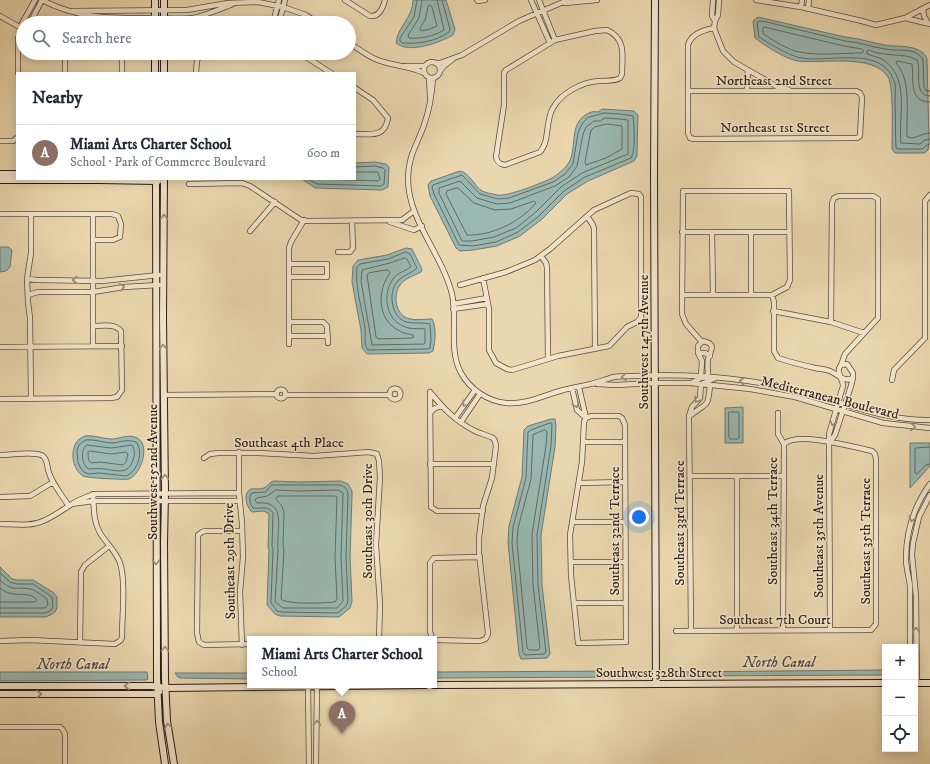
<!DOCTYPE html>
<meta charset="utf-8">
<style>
body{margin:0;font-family:"IM FELL DW Pica",serif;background:#f6f6f7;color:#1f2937}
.controls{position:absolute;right:12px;bottom:12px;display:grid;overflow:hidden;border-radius:0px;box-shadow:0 2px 10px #0003}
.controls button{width:36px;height:36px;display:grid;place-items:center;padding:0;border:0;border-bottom:1px solid #e0e1e3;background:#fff;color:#1f2937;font:20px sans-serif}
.you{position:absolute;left:639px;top:517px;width:14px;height:14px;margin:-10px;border:3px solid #fff;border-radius:50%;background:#1a73e8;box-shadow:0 0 0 6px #1a73e833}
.badge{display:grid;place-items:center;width:26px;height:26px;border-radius:50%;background:#2563eb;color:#fff;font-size:13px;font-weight:700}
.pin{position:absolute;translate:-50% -33px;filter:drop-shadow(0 1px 2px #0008)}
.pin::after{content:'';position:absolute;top:21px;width:14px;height:12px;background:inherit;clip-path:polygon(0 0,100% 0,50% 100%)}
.popup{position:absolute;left:247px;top:636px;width:190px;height:52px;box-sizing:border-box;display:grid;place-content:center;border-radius:0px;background:#fff;filter:drop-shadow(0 1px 3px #0005);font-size:13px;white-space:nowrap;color:#747a83}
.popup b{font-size:15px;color:#1f2937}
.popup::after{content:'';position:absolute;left:50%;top:100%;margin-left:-8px;border:8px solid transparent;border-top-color:#fff}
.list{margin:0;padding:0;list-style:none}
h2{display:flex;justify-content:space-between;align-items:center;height:52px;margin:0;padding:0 16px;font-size:17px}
h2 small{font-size:13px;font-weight:400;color:#747a83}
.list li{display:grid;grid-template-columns:26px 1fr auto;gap:12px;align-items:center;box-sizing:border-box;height:56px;padding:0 16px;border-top:1px solid #e0e1e3}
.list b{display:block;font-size:15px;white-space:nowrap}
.list p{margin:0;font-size:13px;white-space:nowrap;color:#747a83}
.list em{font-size:13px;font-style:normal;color:#747a83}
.icon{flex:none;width:22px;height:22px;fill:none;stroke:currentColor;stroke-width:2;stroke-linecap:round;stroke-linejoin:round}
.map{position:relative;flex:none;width:930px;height:764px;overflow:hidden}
.search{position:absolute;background:#fff;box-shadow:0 2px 10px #0003;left:16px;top:16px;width:340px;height:44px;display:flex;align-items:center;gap:10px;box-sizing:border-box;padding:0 14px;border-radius:22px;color:#747a83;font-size:15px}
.panel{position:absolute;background:#fff;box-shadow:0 2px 10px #0003;left:16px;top:72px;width:340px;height:108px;border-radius:0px}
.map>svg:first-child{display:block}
</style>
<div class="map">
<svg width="930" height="764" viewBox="0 0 930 764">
<rect width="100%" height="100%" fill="#ebd7af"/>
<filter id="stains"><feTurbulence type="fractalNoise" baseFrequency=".005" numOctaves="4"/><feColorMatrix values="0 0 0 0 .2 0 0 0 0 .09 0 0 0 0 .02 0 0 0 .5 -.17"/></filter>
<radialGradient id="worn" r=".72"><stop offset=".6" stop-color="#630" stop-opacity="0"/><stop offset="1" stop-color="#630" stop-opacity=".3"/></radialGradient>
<path fill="#99b8b1" stroke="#6d7a73" d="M413 0H446L455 29 453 35C439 43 409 54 396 43 397 27 413 18 413 0Z
M758 17 845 37C859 38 872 43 885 45 895 47 906 45 916 49 922 51 925 54 927 59L929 141 928 150 924 153H895L892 149C892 134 894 87 888 77 873 53 822 64 798 61 787 60 764 45 755 38L753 21Z
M602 109 634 111 638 115 637 156 634 161 588 181 567 194 542 219 520 236 497 246 473 250 460 251 456 248 430 196 428 185 431 181 460 171C470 173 474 186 482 191 486 193 493 194 497 195 507 197 542 183 552 178 558 174 564 170 568 164 578 149 568 124 587 114 591 112 593 111 598 112Z
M375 162 386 164 389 167 388 187 382 190 315 188 302 179H355V163Z
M0 247H8L12 250 10 267 6 271 0 272Z
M406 248 412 249 422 269 421 272C415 275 404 279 400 285 393 295 395 313 407 318 415 321 423 319 432 319 437 328 435 341 433 351L429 353 367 354 362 348 361 330 352 282 353 266 358 260 387 255Z
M743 407V443H725V408Z
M551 419H555L556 425 555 447 541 535 542 585 550 654 547 658 521 659 519 654 508 542 509 526 522 477 524 430 528 426Z
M85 436C95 435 103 439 113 439 121 438 129 434 137 438 151 445 141 474 129 479 126 480 86 478 83 476 73 470 70 453 76 443 78 439 81 438 85 436Z
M910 443H930V466L910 488Z
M274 481 299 482 341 481 348 484 352 491V496L350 557 352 601 350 608 339 617 280 616 275 614 267 605 269 550 268 547 269 514 264 511 252 512C247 508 242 493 251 489 255 488 260 490 264 488 268 486 269 482 274 481Z
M0 567 12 579 17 580H33L54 593 57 597V608L55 612 52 614 46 617H0Z
M885 670V675L677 676 674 675V674L678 672Z
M630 671H636L638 676 636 677 434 678V672Z
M0 672H147L148 679 146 680 0 681Z
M175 673H250V679L181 678 178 677Z"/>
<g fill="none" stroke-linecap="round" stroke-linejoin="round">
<path stroke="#626a64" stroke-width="1" d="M417 0 414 17 400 38V41L402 43C418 44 435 42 449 32L450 29 442 0
M422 0 419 18 408 35 409 38C421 39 434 36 444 30L437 0
M430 5 432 7 437 26 430 29 421 31 420 28 425 20 428 7Z
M764 27 844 46 862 49 864 51 862 53C842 53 819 56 799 52 791 51 769 39 763 33V29Z
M930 91H926L924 87 923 60C921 56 918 54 914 52 904 49 895 51 885 49 871 47 859 42 845 41L767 22 759 21 757 23 759 37C768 43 787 54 797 57 827 65 883 42 895 84 896 90 895 97 895 102 896 117 895 133 896 148L898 149H922L927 145 930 144
M930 96C912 95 922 71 917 60 907 54 896 56 885 54 880 54 874 52 869 50L867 51V54C872 56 878 57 882 59 911 77 898 116 901 143L920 144 925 140 930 139
M930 102C908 102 914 79 912 64L897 61 896 63C912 80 906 115 907 137 916 140 921 133 930 133
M604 113 620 114 633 116C634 125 636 151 631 158L585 177 564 191 539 216 518 232 496 242 473 246 459 245 434 194 432 187 433 185 462 175 480 194 498 199 509 198 553 182 565 174 573 164 578 133 582 124 587 118Z
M605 118 620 119 628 120V154L582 173 561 187 536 212 516 228 494 237 472 241H462L439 193V188L460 181 477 198 497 204 510 203 555 186 569 177 577 166 583 134 586 127 594 121H600Z
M607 124 622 126V149L606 158 586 165 585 162 591 130 595 127Z
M308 179 317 184 381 186 384 184 385 170 383 168 375 166 355 167
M317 179 378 181 380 179 378 172H355
M458 188 474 203 495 210 511 209 534 201 536 203C520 222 492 236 467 235L446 194 447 191Z
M406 252 410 254 417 268C412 273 401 276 397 282 388 293 391 317 406 322 414 324 422 322 430 324L431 340 430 348 427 349 368 350C363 344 366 335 365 328 362 308 355 288 357 267L360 264 388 259Z
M405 258 407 259 411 267C405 271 397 273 393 279 383 292 385 317 401 325 409 330 417 328 425 329V343L424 344 372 345 361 281 362 270 390 263Z
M388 270 390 273C377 290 377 319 398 330 402 333 408 334 413 335L414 337 412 338 378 339 376 337 367 275 369 273Z
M729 412H738L739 413V437L738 439H730L729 437Z
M551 423 552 425 551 446 537 535 538 585 546 652 544 654 525 655 523 652 512 543 513 527 526 478 528 432 531 430Z
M545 430 547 432 546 446 532 534 533 585 540 648 538 650H529L527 648 517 542 518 528 531 479 533 435Z
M86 440C95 439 104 443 113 443 121 442 127 439 136 442 144 452 138 471 126 476L99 473 89 474 84 472 80 467 78 462 77 451 79 445Z
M87 445 111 448 132 445C135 450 135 455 133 460 128 476 116 470 104 469 99 468 94 469 88 469 82 463 81 455 84 448Z
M930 447 915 448V473L917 474 926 465 930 464
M90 451 111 454 126 452 128 454 126 462 123 465 100 462 91 463C88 461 88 456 88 452Z
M272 485H340C345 486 348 490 348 496L346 557 348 601 346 606 338 613 282 612 277 611 271 603 273 550 272 546 273 513C268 505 261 509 253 508 250 504 248 497 252 493L265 492Z
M276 490 299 491 338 490 343 493 341 557 343 601 337 608H283L275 602 278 551C276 529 288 500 257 503L255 500 257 498 267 496Z
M278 496H335L337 497 335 557 337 599 335 602C325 603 288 605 281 599L284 551 283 544 284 512 282 506 276 499Z
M0 573 10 582 17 584H33L52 597 53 607 50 611 45 613H0
M0 580C14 593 15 586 30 589 36 590 42 596 47 599L48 605 45 608H0
M0 588C13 600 28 589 37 600L35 602H0"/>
<g stroke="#5b4b3c" stroke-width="6">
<path id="street" d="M42 0C80 20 115 18 156 18 168 18 181 20 193 18 207 15 220 9 233 4
M345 0 370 16C379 17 383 8 385 0
M477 0 478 1 485 0
M531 0 550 43
M539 0 555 40
M713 0 712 16 715 21
M719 0 718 15 715 21 714 28 723 51 734 62 776 86 789 90
M756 0 801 7 862 21 876 25 905 18
M565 3 597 0
M930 5 905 18 930 24
M801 7 802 0
M808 9 809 0
M923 9 924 16 928 23
M72 11 187 10 228 3 258 2 283 7 306 15 318 23
M0 16 23 29 18 38V73
M30 23 42 0
M273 23 279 0
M279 23 285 0
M20 27 35 0
M607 30C627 39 622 57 622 74L620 78C614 82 606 80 599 81 582 82 561 93 553 108 545 121 550 141 540 152L505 165C499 164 497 162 496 157L504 105V73L506 70 555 40 595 31Z
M349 43C357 48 365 54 373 58 389 66 408 65 424 73
M65 53V73
M117 53 122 60V73
M300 53 331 73
M424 70a8 8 0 1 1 16 0a8 8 0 1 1-16 0Z
M435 63H440L462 55 519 21 568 0
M405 66H425
M440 71 444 66 453 59
M196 73 197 60 203 53
M429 78 430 97
M433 78C432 94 429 111 424 125 417 145 408 156 408 179 408 220 442 254 452 294 458 319 448 349 461 373 470 389 487 401 506 403 525 405 542 396 560 391 570 388 581 386 591 384 599 382 606 379 614 377 621 376 628 376 634 376 656 375 677 375 698 376 730 378 763 382 794 390 839 400 883 421 930 420
M355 88 373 100 388 118C385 138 371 134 355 134
M688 91H856L860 93 862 97 860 136 857 138 694 139 690 138 688 133V45C691 34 703 30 714 28
M747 91 748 70
M0 141H13L17 138
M189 184 242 183 250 186 301 220 308 221 402 220 414 211
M0 214H112L118 216 121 224 120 237 113 240H93
M31 214V253L27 279 28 302 30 318 31 398
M93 214V346
M587 216 593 225 594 229 595 349
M390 222 414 230 422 226
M250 231 275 202
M682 232H788
M712 232 713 295
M751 232V295
M338 252H350L353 248 352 221
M541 256 546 263 547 268 548 359
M289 264H327V277H289
M27 279 38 280 102 281 159 275
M460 285 506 272 535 260 550 249 594 210 631 193 639 194 641 197V317L637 322 627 327 609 346 558 356 512 370 507 369 496 363 489 350V309L483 278
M28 295 38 292H93L124 287 159 285
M682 295H772L787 287 790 280 789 191H683L682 314 686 324 702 342
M772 295 774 302V351L778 358C790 362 802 365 815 368 820 369 825 369 830 371 837 374 845 383 853 378V373L847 364 841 365C835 372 843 378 843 386L829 434 830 630
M453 304 487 298
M453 309 488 304
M773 311 831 322 864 333
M289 322H323L327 326 328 343
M831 322 832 203 834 198 839 196H873L878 199V318L845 354 841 365
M289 336H327
M289 344V248L291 242 304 220
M0 347 122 346
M698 353H705L710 356
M892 380 894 370 925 338V201L930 195
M691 383 701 378 708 377C708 371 707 364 708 359 711 350 717 344 703 341L698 346V353L702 361 701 376
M597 384 616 385 655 383H691L750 389 795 397 883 423 930 428
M579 387 586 418 584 422 582 462 570 535 571 575 578 643 626 642 625 425 622 418 619 416H591L586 418
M572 388 577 410 586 418
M389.5 394a5.5 5.5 0 1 1 11 0a5.5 5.5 0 1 1-11 0Z
M276.5 394a4.5 4.5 0 1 1 9 0a4.5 4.5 0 1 1-9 0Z
M430 392C444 409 455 421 475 431 481 434 487 435 493 438L495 441 496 446 492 478 483 506 479 538V553L488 633C487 639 485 640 479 641L434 640
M430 392 431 507 437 511H483
M164 395 277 394
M286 395H389
M0 399 111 398 117 397 122 390 121 331C114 323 102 326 93 326
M430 413 435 408 442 406
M778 413V434L784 444 783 630
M691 415C707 402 708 409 710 385
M455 418 475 390
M461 422 480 394
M583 442H625
M830 442 835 435 851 386 853 378
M239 452V493L242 523 243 557 240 592 242 645
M0 455C9 455 36 451 43 456 48 460 47 468 49 473 53 485 62 495 68 505
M204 458 210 454 218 453H259L314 456 369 452 377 454 379 461 380 477 376 545 380 604 379 639
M430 464H494
M690 476H783
M737 476V630
M579 483 625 482
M0 497 30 496 53 482
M72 504 93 501H239
M572 522H625
M0 524C14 524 30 527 43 521 62 513 75 498 96 494L239 493
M242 531H205L202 532 198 535 197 633 199 642 204 645 250 644
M571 562H625
M574 603H625
M676 631 871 630 876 624V459L875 454 872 451C854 447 797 431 784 444
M691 631 689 416 692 407 700 398 701 384 716 378
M432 639 430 631V563L434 558 480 557
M0 641 30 640 115 644 121 640 122 637C122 617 126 581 120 563 116 551 106 543 100 533 93 521 94 507 93 494
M80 643 81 572 85 565 109 546
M910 647C910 627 910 606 910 586 909 577 906 568 906 559 906 532 914 506 930 484
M917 683 916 596 912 555 913 543 919 517 930 495
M308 686 309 764
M0 727H60L63 730 65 734V764
M316 764 317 686"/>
</g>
<g stroke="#2b1c16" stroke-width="8">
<path id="secondary" d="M655 0 654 175 656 684
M155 23V0
M164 23V0
M155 53V73
M164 53V73
M0 174H17
M156 179 157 679 159 722 165 764
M164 179 163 317 165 493 164 543 165 679 167 721 174 764
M0 180H99L158 181
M915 683H930
M434 685 885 683
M0 686H151L166 688 425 685
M0 694H157L159 692"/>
</g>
<use href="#street" stroke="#f2e5cb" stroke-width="4.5"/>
<use href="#secondary" stroke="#f2e5cb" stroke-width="6"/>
</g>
<defs><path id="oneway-chevron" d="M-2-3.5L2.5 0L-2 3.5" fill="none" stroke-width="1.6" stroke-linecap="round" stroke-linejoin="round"/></defs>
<g stroke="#988b7a">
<use href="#oneway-chevron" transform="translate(164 217) rotate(-90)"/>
<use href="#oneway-chevron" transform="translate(75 280) rotate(180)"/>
<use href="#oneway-chevron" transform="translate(122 287) rotate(-7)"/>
<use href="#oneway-chevron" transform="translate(163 347) rotate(-91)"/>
<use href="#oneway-chevron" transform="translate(624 377) rotate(177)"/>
<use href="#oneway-chevron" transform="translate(742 381) rotate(-173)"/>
<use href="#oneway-chevron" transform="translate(697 400) rotate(123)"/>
<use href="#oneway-chevron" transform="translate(465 404) rotate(126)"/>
<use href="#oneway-chevron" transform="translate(576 405) rotate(72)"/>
<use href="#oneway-chevron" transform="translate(833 423) rotate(108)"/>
<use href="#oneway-chevron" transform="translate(913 427) rotate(5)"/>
<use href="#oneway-chevron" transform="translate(165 477) rotate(-91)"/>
<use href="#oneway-chevron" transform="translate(912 519) rotate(107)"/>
<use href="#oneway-chevron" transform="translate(156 562) rotate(90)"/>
<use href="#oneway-chevron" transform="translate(916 630) rotate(-90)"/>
<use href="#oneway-chevron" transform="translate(165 649) rotate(-90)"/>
<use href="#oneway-chevron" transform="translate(127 686) rotate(-180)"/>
<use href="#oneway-chevron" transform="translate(39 694)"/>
<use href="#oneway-chevron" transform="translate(317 723) rotate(-90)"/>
<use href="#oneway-chevron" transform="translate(168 726) rotate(-97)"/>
</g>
<g text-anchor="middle" stroke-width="3" stroke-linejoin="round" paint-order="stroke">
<g font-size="14" fill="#2b1c16" stroke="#f2e5cb">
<text x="774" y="85">Northeast 2nd Street</text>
<text x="775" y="132">Northeast 1st Street</text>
<text transform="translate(643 342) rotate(-90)" y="5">Southwest 147th Avenue</text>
<text transform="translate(830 397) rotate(14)" y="5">Mediterranean Boulevard</text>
<text x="289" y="447">Southeast 4th Place</text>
<text transform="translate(152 472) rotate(-90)" y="5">Southwest 152nd Avenue</text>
<text transform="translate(367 521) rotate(-90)" y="5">Southeast 30th Drive</text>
<text transform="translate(772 521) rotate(-90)" y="5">Southeast 34th Terrace</text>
<text transform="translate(679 523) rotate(-90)" y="5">Southeast 33rd Terrace</text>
<text transform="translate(614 531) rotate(-90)" y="5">Southeast 32nd Terrace</text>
<text transform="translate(818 536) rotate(-90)" y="5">Southeast 35th Avenue</text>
<text transform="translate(865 541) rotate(-90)" y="5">Southeast 35th Terrace</text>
<text transform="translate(229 561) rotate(-91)" y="5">Southeast 29th Drive</text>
<text x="775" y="624">Southeast 7th Court</text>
<text x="659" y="677">Southwest 328th Street</text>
</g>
<g font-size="15" font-style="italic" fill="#4c4b44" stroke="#f2e5cb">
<text x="779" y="667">North Canal</text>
<text x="73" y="669">North Canal</text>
</g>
</g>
<rect width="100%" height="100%" filter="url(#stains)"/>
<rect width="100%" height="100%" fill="url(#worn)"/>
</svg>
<div class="controls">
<button>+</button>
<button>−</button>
<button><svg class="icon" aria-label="locate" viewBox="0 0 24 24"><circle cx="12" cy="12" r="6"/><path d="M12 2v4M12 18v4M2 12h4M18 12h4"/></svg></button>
</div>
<div class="you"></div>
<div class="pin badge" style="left:342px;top:734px;background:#8d6e63">A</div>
<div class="popup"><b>Miami Arts Charter School</b>School</div>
<div class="search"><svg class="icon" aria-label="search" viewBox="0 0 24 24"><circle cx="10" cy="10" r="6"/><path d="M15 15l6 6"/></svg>Search here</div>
<section class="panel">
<h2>Nearby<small></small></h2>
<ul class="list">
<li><span class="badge" style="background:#8d6e63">A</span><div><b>Miami Arts Charter School</b><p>School · Park of Commerce Boulevard</p></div><em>600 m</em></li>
</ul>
</section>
</div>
